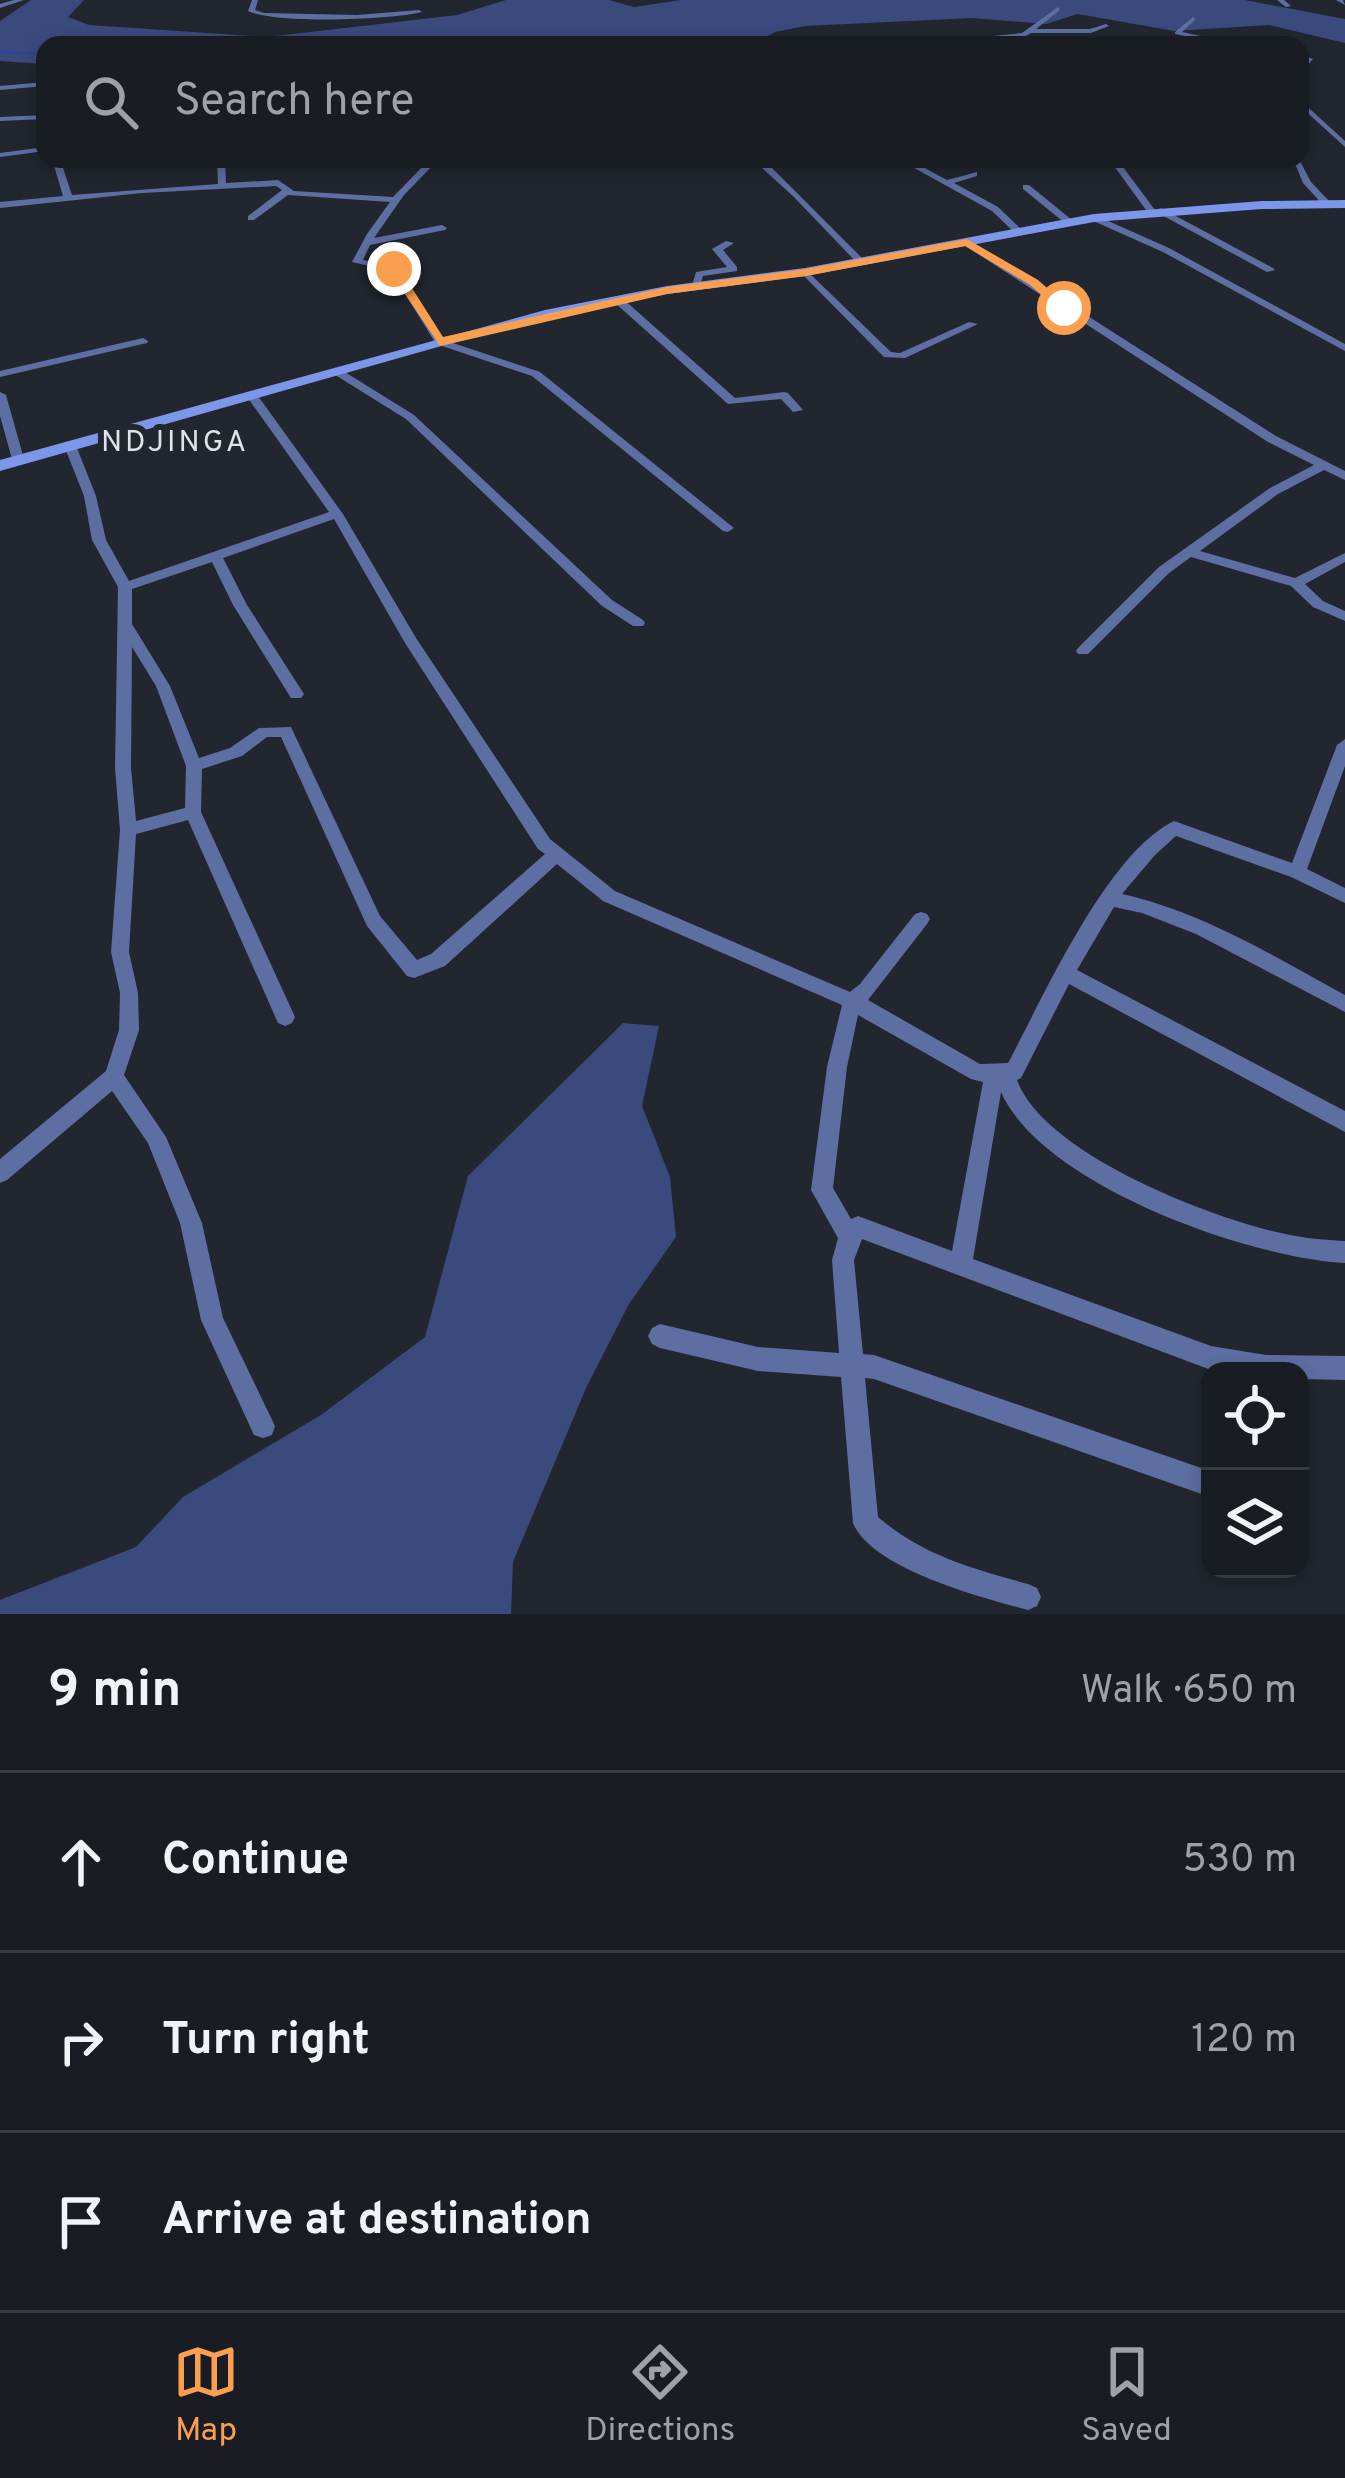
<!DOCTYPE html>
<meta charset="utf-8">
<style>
body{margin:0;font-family:Overpass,sans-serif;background:#23252b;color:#f1f3f6}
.controls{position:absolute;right:36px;bottom:36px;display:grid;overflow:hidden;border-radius:24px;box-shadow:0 6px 18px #0003}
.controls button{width:108px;height:108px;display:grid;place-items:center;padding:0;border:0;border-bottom:3px solid #383a41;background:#1a1c23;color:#f1f3f6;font:60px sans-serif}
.stop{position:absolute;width:36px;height:36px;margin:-27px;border:9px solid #fa9f4f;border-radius:50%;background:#fff}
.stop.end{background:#fa9f4f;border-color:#fff;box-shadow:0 3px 12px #0008}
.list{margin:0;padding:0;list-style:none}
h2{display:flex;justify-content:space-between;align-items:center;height:156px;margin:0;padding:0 48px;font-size:51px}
h2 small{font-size:39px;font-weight:400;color:#9fa1a6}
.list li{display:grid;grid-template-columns:78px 1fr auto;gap:36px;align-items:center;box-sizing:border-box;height:180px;padding:0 48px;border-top:3px solid #383a41}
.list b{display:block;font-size:45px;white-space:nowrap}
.list em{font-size:39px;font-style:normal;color:#9fa1a6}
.icon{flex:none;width:66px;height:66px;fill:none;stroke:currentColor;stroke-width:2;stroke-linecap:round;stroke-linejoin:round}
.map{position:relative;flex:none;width:1345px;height:1614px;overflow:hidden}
.search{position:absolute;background:#1a1c23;box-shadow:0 6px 18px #0003;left:36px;right:36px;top:36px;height:132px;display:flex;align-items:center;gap:30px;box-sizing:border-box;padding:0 42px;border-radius:24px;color:#9fa1a6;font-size:45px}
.sheet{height:696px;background:#1a1c23}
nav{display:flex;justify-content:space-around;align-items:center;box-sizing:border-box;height:168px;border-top:3px solid #383a41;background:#1a1c23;font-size:33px;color:#9fa1a6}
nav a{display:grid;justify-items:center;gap:6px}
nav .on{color:#fa9f4f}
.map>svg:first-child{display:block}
</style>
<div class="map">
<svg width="1345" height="1614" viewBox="0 0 1345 1614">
<rect width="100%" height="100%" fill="#22262f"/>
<path fill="#3a4a7d" d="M31 0H84L68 17 89 25 267 37 457 15 506 0H609L634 7 681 0H1245L1345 19V43L1269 25 1174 31 1078 14 1046 24 972 18 805 26 775 32 752 45H45V64L0 61V21Z
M623 1023 659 1026 642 1106 670 1177 676 1237 629 1304 586 1388 513 1562 511 1614H0V1600L136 1547 183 1497 321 1415 425 1337 468 1176Z"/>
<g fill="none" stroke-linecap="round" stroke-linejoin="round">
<path stroke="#30448f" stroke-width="3" d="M210 45 313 42
M0 52 45 54"/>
<path fill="#5d6ea2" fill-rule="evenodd" d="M14 0H24L0 8V4Z
M252 0H258L255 10 264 13 357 15 419 10 422 12C391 20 276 24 248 11Z
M1277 0H1284L1291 6 1286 7Z
M1336 0H1343L1345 5Z
M1058 7 1060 10 1036 29H1090L1106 24 1109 26 1091 33H1031L1024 37 902 45 1022 33Z
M1193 17 1195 20 1182 32 1244 45H1230L1175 34V32Z
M849 36 865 45H857L848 40H809Z
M1300 54 1313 59 1300 74V67L1305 60 1300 58Z
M45 82V86L0 90V86Z
M1300 100 1345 141V147L1300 106Z
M45 115V119L0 121V117Z
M45 147V151L0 157V153Z
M52 159H60L72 195 218 184 217 159H225L226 183 278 180 294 191 393 197 430 159H439L404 195 374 238 442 225 447 228 445 230 370 245 363 260 397 267 444 340 540 372 734 528 728 532 723 531 532 376 436 344 391 271 352 262 367 234 390 202 288 195 254 220H248V216L282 190 276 186 142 193 0 208V202L63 196Z
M752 159H761L766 162 814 159 771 167 865 261V265H859L794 197Z
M898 159H908L947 180 977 172V176L954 183 998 207 1024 232 1016 234 992 211Z
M1109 159H1117L1155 210V214H1149Z
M1294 161H1300L1311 182 1330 202V206H1324L1303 183Z
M1023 185H1029L1072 220V224H1066L1023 189Z
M1161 208 1273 268 1275 270 1267 272 1158 213V209Z
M1091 216H1097L1169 248 1345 344V351L1163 252 1091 220Z
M726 241 734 243 723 250 737 267V271L703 276 699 289H691L696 272 727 267 712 249Z
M964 241H970L1276 436 1345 471V480L1324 470 1278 494 1200 551 1295 578 1345 553V562L1305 584 1323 601 1345 611V621L1313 607 1291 586 1191 557 1169 573 1088 654H1078L1076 651 1078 648 1159 567 1270 488 1314 465 1268 442 964 245Z
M805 269 891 352 900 353 969 322 978 324 905 358 884 357 802 274 800 272Z
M614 298H622L735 398 784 392 788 393 803 410 793 412 781 399 728 404 614 302Z
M143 338 148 341 147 343 0 377V371Z
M332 369H340L414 415 612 600 643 620 645 623 643 626H633L602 606 406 419 332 373Z
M0 392 6 395 24 459 22 462 18 463 12 459 0 416Z
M248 394 258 396 343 514 416 638 550 839 615 891 850 992 860 984 915 914 921 912 927 914 930 919 927 924 868 1000 980 1064 1008 1063C1043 998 1107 853 1174 821L1292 863 1337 745 1345 739V766L1307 869 1345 888V903L1291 877 1176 836 1155 855 1122 894C1203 912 1273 956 1345 995V1012L1196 934 1142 913 1114 907 1077 970 1345 1111V1132L1069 984 1021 1078 1017 1080C1043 1152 1202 1214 1272 1231 1296 1237 1320 1240 1345 1241V1263C1249 1258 1042 1185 1001 1092L973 1259 1211 1346 1266 1355 1345 1356V1380L1300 1379V1371L1211 1370 862 1239 854 1260 863 1354 874 1355 1210 1471V1497L874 1379 865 1378 878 1517C922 1555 973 1569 1028 1584L1037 1588 1041 1597 1037 1606 1028 1610C983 1598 872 1569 853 1523L841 1377 758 1371 660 1348 652 1344 648 1336 652 1328 660 1324 758 1347 839 1353 832 1260 838 1238 811 1190 827 1067 842 1005 603 901 557 864 445 966 414 978 407 976 367 926 281 737H267L242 756 202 769 201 812 295 1017 292 1023 285 1026 278 1023 188 820 136 834 129 952 138 993 139 1030 124 1075 166 1137 202 1223 223 1318 275 1426 272 1435 263 1438 254 1435 201 1320 180 1223 148 1143 112 1091 7 1180 0 1183V1159L106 1071 119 1030 120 993 111 952 120 830 115 768 118 587 92 540 84 496 65 448 71 444 77 448 96 496 106 540 129 581 329 512 250 401 242 397ZM334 519 405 643 538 849 545 854 431 954 417 960 380 916 291 727 259 728 230 748 199 758 170 686 132 624V589L212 562 233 605 291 698H301L304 694 247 605 223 558ZM132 647 156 686 186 766 185 808 136 821 131 768ZM858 1015 971 1079 983 1082 952 1251 858 1216 851 1219 833 1188 847 1067Z"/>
<path fill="#7c96ea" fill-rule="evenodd" d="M1345 200V208L1262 209 1094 222 805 276 667 294 551 317 445 345 0 471V460L545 310 667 286 805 268 1094 214 1262 201Z"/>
</g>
<path fill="#fa9f4f" d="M967 239 1038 280 1070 308 1060 311 1030 285 965 246 806 276 667 294 440 346 388 269 398 266 443 337 667 287 806 269Z"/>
<g text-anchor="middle" stroke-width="12" stroke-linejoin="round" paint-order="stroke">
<g font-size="30" letter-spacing="3" fill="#e1e3ea" stroke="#22262f">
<text x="175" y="451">NDJINGA</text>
</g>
</g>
</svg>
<div class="controls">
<button><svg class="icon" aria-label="locate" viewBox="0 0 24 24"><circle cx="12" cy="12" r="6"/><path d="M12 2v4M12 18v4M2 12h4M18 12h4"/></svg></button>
<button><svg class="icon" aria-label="layers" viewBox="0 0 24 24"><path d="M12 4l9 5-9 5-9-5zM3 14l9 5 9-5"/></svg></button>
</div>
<div class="stop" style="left:1064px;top:308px"></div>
<div class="stop end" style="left:394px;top:269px"></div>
<div class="search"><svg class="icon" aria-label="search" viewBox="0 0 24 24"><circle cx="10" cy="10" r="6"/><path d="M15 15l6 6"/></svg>Search here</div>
</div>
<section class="sheet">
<h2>9 min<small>Walk · 650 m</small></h2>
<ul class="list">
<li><svg class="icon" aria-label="ahead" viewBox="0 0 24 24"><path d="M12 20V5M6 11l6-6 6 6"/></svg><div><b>Continue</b></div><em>530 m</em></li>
<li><svg class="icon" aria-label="right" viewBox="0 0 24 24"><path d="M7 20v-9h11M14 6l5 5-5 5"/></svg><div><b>Turn right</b></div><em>120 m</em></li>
<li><svg class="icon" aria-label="arrive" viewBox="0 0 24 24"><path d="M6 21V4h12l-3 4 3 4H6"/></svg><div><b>Arrive at destination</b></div></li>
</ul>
</section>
<nav>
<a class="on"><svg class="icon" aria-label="map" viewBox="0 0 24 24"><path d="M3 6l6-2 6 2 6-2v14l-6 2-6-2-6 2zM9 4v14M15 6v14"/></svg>Map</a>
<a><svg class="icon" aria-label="directions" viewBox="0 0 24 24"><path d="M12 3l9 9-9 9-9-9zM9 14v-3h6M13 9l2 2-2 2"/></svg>Directions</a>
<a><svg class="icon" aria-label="saved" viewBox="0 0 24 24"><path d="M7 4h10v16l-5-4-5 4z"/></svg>Saved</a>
</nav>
